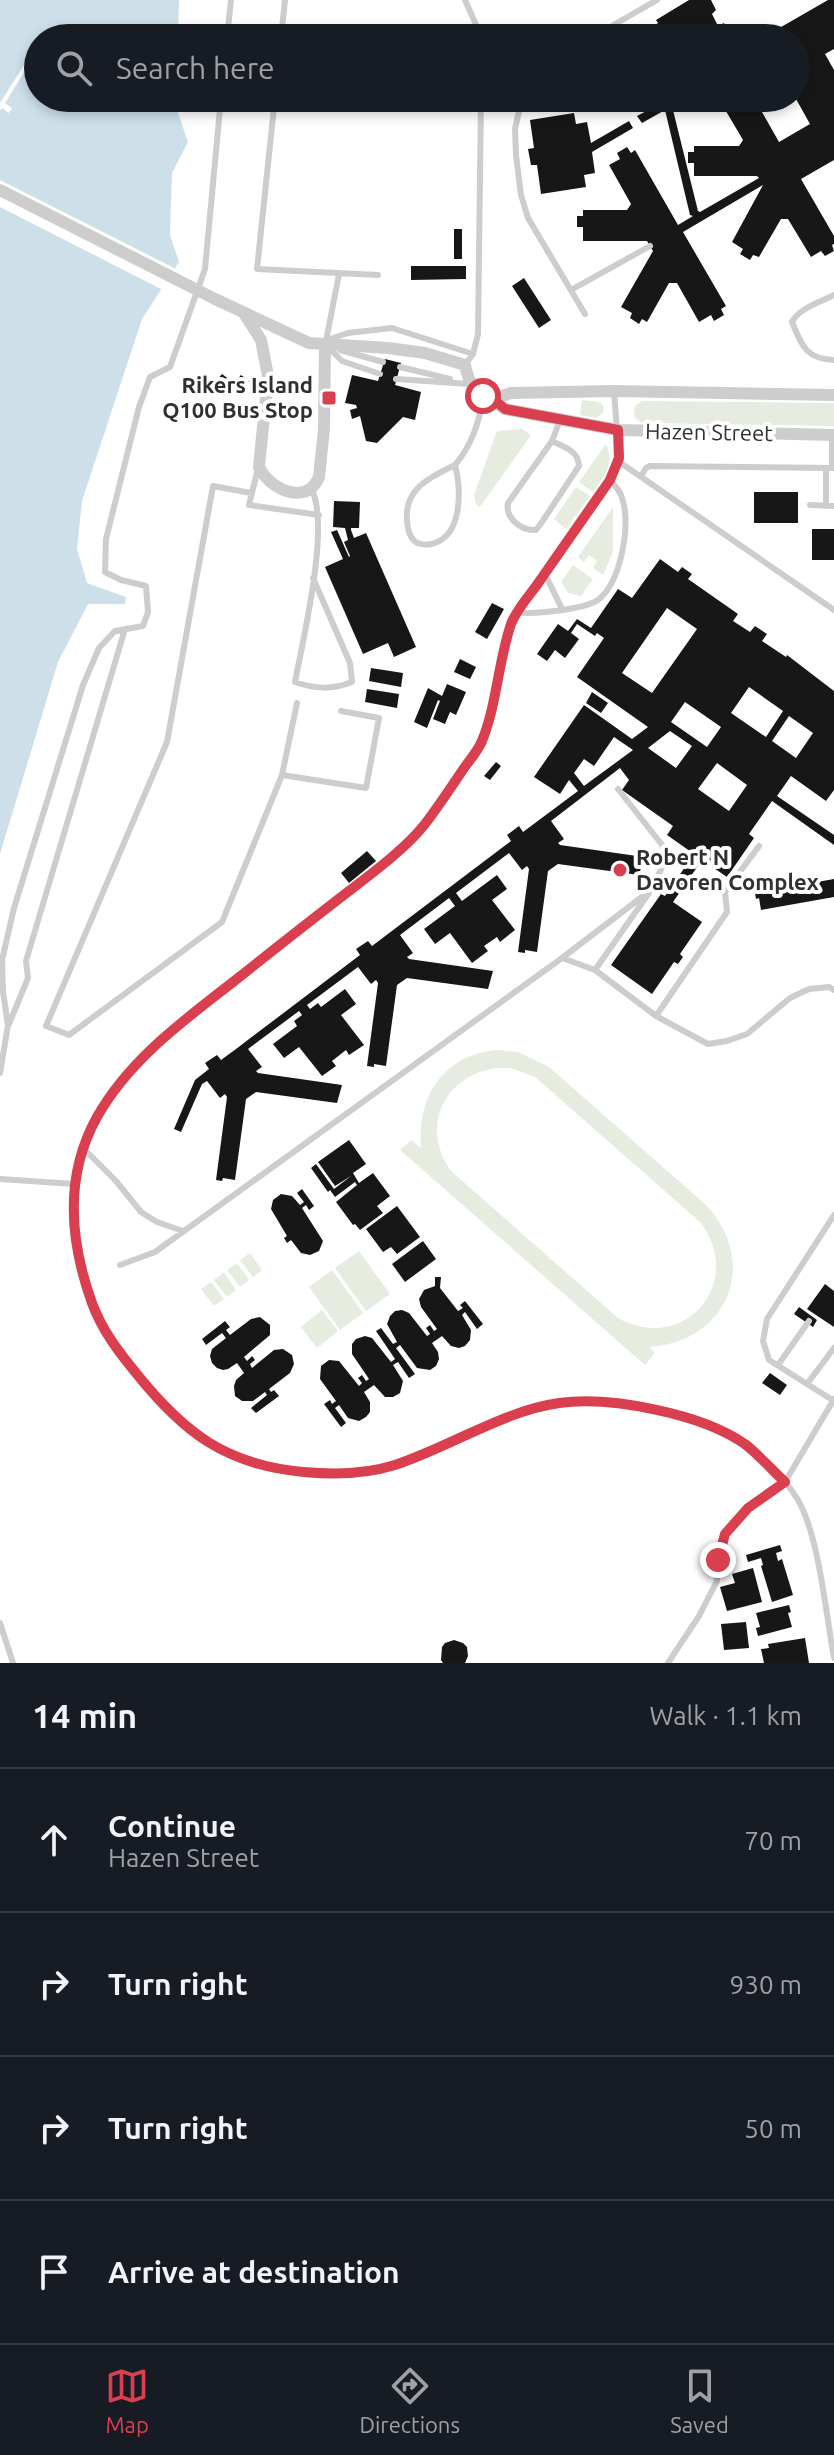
<!DOCTYPE html>
<meta charset="utf-8">
<style>
body{margin:0;font-family:Ubuntu,sans-serif;background:#242831;color:#f1f3f6}
.stop{position:absolute;width:24px;height:24px;margin:-18px;border:6px solid #da3f4f;border-radius:50%;background:#fff}
.stop.end{background:#da3f4f;border-color:#fff;box-shadow:0 2px 8px #0008}
.list{margin:0;padding:0;list-style:none}
h2{display:flex;justify-content:space-between;align-items:center;height:104px;margin:0;padding:0 32px;font-size:34px}
h2 small{font-size:26px;font-weight:400;color:#9ea1a6}
.list li{display:grid;grid-template-columns:52px 1fr auto;gap:24px;align-items:center;box-sizing:border-box;height:144px;padding:0 32px;border-top:2px solid #363941}
.list b{display:block;font-size:30px;white-space:nowrap}
.list p{margin:0;font-size:26px;white-space:nowrap;color:#9ea1a6}
.list em{font-size:26px;font-style:normal;color:#9ea1a6}
.icon{flex:none;width:44px;height:44px;fill:none;stroke:currentColor;stroke-width:2;stroke-linecap:round;stroke-linejoin:round}
.map{position:relative;flex:none;width:834px;height:1663px;overflow:hidden}
.search{position:absolute;background:#171b24;box-shadow:0 4px 12px #0003;left:24px;right:24px;top:24px;height:88px;display:flex;align-items:center;gap:20px;box-sizing:border-box;padding:0 28px;border-radius:44px;color:#9ea1a6;font-size:30px}
.sheet{height:680px;background:#171b24}
nav{display:flex;justify-content:space-around;align-items:center;box-sizing:border-box;height:112px;border-top:2px solid #363941;background:#171b24;font-size:22px;color:#9ea1a6}
nav a{display:grid;justify-items:center;gap:4px}
nav .on{color:#da3f4f}
.map>svg:first-child{display:block}
</style>
<div class="map">
<svg width="834" height="1663" viewBox="0 0 834 1663">
<rect width="100%" height="100%" fill="#fff"/>
<path fill="#e6ecdf" fill-rule="evenodd" d="M582 400 600 402 604 407 603 413 596 418 580 415Z
M642 401 834 403V426L643 423C635 420 632 414 635 406Z
M522 429 531 435 480 507 476 504 474 495 497 431Z
M606 444C616 463 604 476 593 492L579 482Z
M576 487 590 496 566 529 554 519Z
M613 507V552L603 575 593 568 597 561 589 555 584 562 578 557Z
M573 565 593 579 581 596 568 593 561 582Z
M497 1050 518 1052 549 1067 705 1204C761 1262 728 1342 649 1347L655 1353 645 1365 400 1150 411 1140 421 1148C417 1096 443 1055 497 1050ZM498 1068H511L535 1077 700 1222C746 1282 685 1355 618 1318L451 1171C419 1126 445 1074 498 1068Z
M359 1251 390 1294 366 1311 335 1268Z
M250 1253 262 1270 253 1277 240 1260Z
M237 1263 249 1280 240 1287 227 1270Z
M332 1270 363 1313 340 1330 309 1287Z
M224 1272 236 1290 227 1297 214 1280Z
M211 1282 224 1299 214 1306 201 1289Z
M322 1310 338 1331 317 1348 301 1327Z"/>
<path fill="#cde0ea" d="M0 0H179L178 38H38V98H176V107L188 142 172 173 170 235 179 262 142 319 82 501 77 549 87 583 126 597 125 604H88L58 662 0 854Z"/>
<path fill="#fff" d="M38 43V51L35 56 38 59V65L31 61 5 103 12 108 9 113 2 108 0 111V103Z
M0 180 178 270 165 291 0 207Z"/>
<path fill="#171717" fill-rule="evenodd" d="M689 0H711L716 10 712 14 718 26 724 23 731 38H652L648 30 658 23 656 20Z
M828 0H834V49L825 54 834 70V160L801 179 834 236V244L832 245 834 251 825 256 821 251 811 257 788 219H781L759 257 753 255 750 260 740 254 743 249 732 242 763 185 683 232 726 306 721 309 724 315 714 321 711 315 699 322 677 283H669L647 322 642 319 639 324 630 318 632 313 621 307 653 251 647 241H583V227H577V216H583V210H627L631 204 609 165 620 159 617 153 627 147 631 153 635 150 678 225 693 216 690 215 665 110 642 123 637 116 663 102 662 98H670L698 211 700 212 759 178 757 176H694V163H688V152H694V146H739L743 140 720 101 725 98H754L779 142 810 124 796 99V38H762Z
M574 113 576 124 587 122 591 143 629 121 633 128 592 152 595 173 584 175 586 187 541 194 537 165H531L528 149 534 148 530 120Z
M454 229H462V259H454Z
M411 266H466V279L411 280Z
M524 278 551 320 539 328 512 286Z
M385 359 401 363 395 385 421 392 415 420 403 417 377 443 366 441 360 416 352 419 350 410 357 408 356 405 345 403 352 375 378 381Z
M222 374 230 380 224 387 216 381Z
M241 375 249 381 243 388 235 382Z
M754 492H798V523H754Z
M334 501 360 502 359 528H351V530L354 538 366 533 416 647 394 657 388 643 363 654 325 567 343 559 331 532 337 530 349 557 350 556 344 542 348 540 345 528 333 527Z
M812 529H834V560H812Z
M660 559 678 572 682 567 692 574 688 579 738 614 733 621 750 632 755 626 767 634 762 641 786 657 787 655 834 691V790L826 801 791 776 777 796 834 835V845L772 801 749 834 754 838 727 877 702 860 673 902 702 922 680 954 683 957 678 964 674 962 652 994 611 965 661 894 665 896 694 854 667 835 673 826 622 790 629 780 620 768 551 821 564 839 558 843 560 845 644 857 639 875 558 864 548 871 537 952 525 950V953L518 952 529 869 527 866 522 870 509 853 456 893 462 901 497 875 507 889 492 900 515 930 500 942 497 937 484 946 488 951 472 963 450 933 435 944 424 929 455 906 449 898 400 935 413 953 407 957 409 959 493 971 488 989 407 978 397 985 386 1066 374 1064V1067L367 1066 378 983 376 980 371 984 358 967 307 1005 310 1009 318 1003 321 1007 345 989 356 1004 341 1015 364 1045 349 1055 346 1050 332 1061 336 1066 322 1076 299 1047 284 1058 273 1044 297 1026 294 1021 302 1015 299 1011 248 1049 262 1067 256 1071 258 1073 342 1085 337 1103 256 1092 246 1099 235 1180 223 1178 222 1181 216 1180 227 1097 225 1094 220 1098 207 1081 202 1084 181 1132 174 1129 195 1080 209 1069 205 1063 217 1055 221 1060 236 1049 360 955 356 949 368 941 372 946 511 841 507 835 519 826 523 832 578 791 569 780 560 794 534 777 584 705 632 739 648 727 577 677 604 638 597 633 595 636 577 624 571 633 579 639 565 658 555 650 547 661 537 654 558 624 568 631 577 619 591 628 618 589 632 598ZM667 608 697 629 652 693 622 673ZM749 687 783 711 766 737 731 713ZM685 702 721 727 707 747 671 722ZM789 716 813 733 796 758 772 741ZM670 731 692 746 676 768 648 748ZM614 737 633 750 584 786 574 773 584 759 594 766ZM717 763 747 785 729 811 698 789Z
M492 603 504 609 487 639 475 632Z
M460 659 476 667 470 679 454 672Z
M371 668 403 673 401 687 369 681Z
M447 684 466 692 456 715 450 712 445 724 433 719 440 701 438 700 427 728 414 722 428 688 442 696Z
M367 689 399 694 397 708 365 702Z
M592 692 608 703 601 713 586 703Z
M496 762 501 766 490 780 484 776Z
M367 851 376 861 349 883 341 873Z
M834 879V897L761 910 759 898 756 899 755 893Z
M349 1140 366 1164 353 1173 359 1183 373 1173 390 1196 377 1206 383 1213 360 1230 355 1224 353 1225 336 1202 357 1185 355 1182 335 1197 330 1190 328 1192 311 1168 316 1164 334 1189 351 1176 335 1186 318 1162Z
M302 1189 314 1206 309 1210 306 1205 302 1208 323 1241 319 1251 310 1255 301 1253 291 1240 287 1243 284 1238 287 1236 271 1209 273 1200 281 1194 292 1196 300 1205 304 1202 297 1193Z
M397 1206 420 1237 397 1254 391 1247 383 1252 366 1229Z
M423 1241 436 1259 405 1282 392 1264Z
M435 1277H441L440 1288 458 1311 463 1308 460 1305 465 1301 483 1324 477 1329 465 1312 462 1315 471 1330 470 1340 465 1346 459 1348 451 1346 442 1336 432 1343 438 1352 439 1359 436 1366 430 1370 417 1368 400 1345 396 1348 415 1374 409 1378 398 1362 393 1365 403 1381 400 1393 393 1397H385L374 1385 364 1392 370 1402V1412L366 1417 359 1421 348 1418 339 1405 335 1408 346 1423 341 1427 324 1404 330 1400 332 1404 336 1401 320 1379 321 1366 329 1360 339 1361 359 1386 362 1383 358 1378 362 1375 366 1381 369 1379 352 1354V1344L356 1339 365 1336 372 1338 391 1362 395 1359 376 1331 381 1328 393 1344 397 1342 387 1324 390 1316 395 1311 402 1310 409 1313 427 1336 430 1334 426 1328 430 1325 434 1331 437 1329 421 1307 419 1299 424 1290 435 1286Z
M825 1284 834 1291V1327L807 1309Z
M799 1307 817 1320 813 1327 794 1314Z
M260 1317 270 1325V1335L244 1357 247 1361 252 1356 255 1360 250 1364 252 1368 274 1350 283 1349 292 1355 294 1364 290 1373 269 1389 271 1392 274 1390 279 1396 256 1413 251 1408 267 1395 265 1392 253 1401H242L235 1396 234 1386 236 1380 244 1373 237 1363 228 1369 223 1370 217 1368 212 1363 210 1356 212 1349 226 1338 222 1333 206 1345 202 1339 225 1321 230 1327 226 1330 230 1335 251 1319Z
M770 1373 787 1385 780 1395 762 1383Z
M780 1545 782 1551 776 1553 778 1561 782 1559 793 1595 772 1602 761 1566 763 1565 761 1558 748 1562 746 1555Z
M753 1568 762 1602 727 1611 720 1587 735 1583 732 1574Z
M789 1605 791 1612 788 1613 792 1627 758 1636 756 1628 760 1627 756 1613Z
M746 1622 749 1648 724 1650 721 1624Z
M805 1638 809 1663H764L761 1649 769 1648 768 1644Z
M454 1640 463 1643 467 1647 468 1656 465 1663H443L441 1660 442 1647 445 1643Z"/>
<g fill="none" stroke-linecap="round" stroke-linejoin="round">
<path stroke="#cdcdcd" stroke-width="6" d="M465 0 477 27 478 38
M227 38 231 0
M281 38 285 0
M591 38 657 0
M275 98 257 269 378 275
M522 98 515 129 516 155 521 195 528 218 585 314
M571 290 650 246
M834 295C821 302 799 308 792 322 802 346 806 359 834 360
M327 340 348 333 392 328 473 354
M326 341 339 274
M328 347 342 361 380 374
M340 350 383 362
M465 365 473 354 478 334 481 98
M400 367 450 379
M396 379 469 384
M614 391 619 458 610 480C587 514 563 547 540 580 531 593 518 607 512 622 508 631 507 642 505 651 498 680 493 713 482 740 478 752 467 763 460 774 447 793 435 815 419 831 367 884 304 926 246 972 175 1027 83 1090 73 1187 68 1237 83 1300 111 1342 119 1353 128 1363 137 1374 185 1434 227 1465 305 1472 335 1475 366 1474 396 1464 441 1450 482 1425 527 1411 612 1383 751 1420 798 1500 819 1536 826 1615 834 1658
M552 441C564 447 578 450 579 466L542 522 536 530C521 531 505 518 508 503L552 441 560 420
M618 461 834 610
M455 465C425 480 401 491 408 528 409 534 411 539 417 543 423 545 430 545 435 543 463 533 461 488 455 465 471 446 480 421 483 396
M258 468 249 505 319 515
M826 468V506
M832 468V436
M641 476 646 468 650 466 834 468
M311 488C331 524 303 639 295 682 315 689 332 690 352 682L350 663 313 578
M251 493 213 486 167 742 46 1026 69 1035 222 922 282 775 297 703
M810 505 834 506
M545 574 562 609
M518 612C533 615 585 609 598 600 621 582 630 528 623 501 621 492 616 487 610 480
M282 775 366 788 379 718 341 711
M618 789 663 846 665 861 651 890
M562 958 651 890 595 970
M656 1016 727 912 725 892 759 846
M9 1024 28 978 26 961 125 629
M0 1073 8 1025 3 992 2 960 14 908 83 685 99 648 115 631 143 626 148 612 146 586 121 580 105 572 106 539 139 407 150 377 170 367 205 269 221 98
M82 1147 116 1181 141 1212 157 1222 183 1231
M0 1179 74 1184
M834 1215 767 1319 763 1341 769 1360 834 1401
M120 1265 155 1252 562 958 595 970 656 1016 708 1044 727 1041 747 1034 790 998 809 989 829 987 834 990
M778 1365 809 1321
M807 1384 834 1348
M0 1623 13 1663
M668 1663 699 1616 717 1581 718 1560 725 1534 748 1508 785 1482 834 1399"/>
<path stroke="#cdcdcd" stroke-width="12" d="M215 299 309 343 388 348 425 353 465 365C472 398 482 390 505 409L618 430 834 435
M245 315 261 340 268 376 259 467C269 489 307 507 319 477L324 429 325 345
M493 399 511 393 614 391 834 395"/>
<path stroke="#cdcdcd" stroke-width="12" d="M0 190 215 299"/>
</g>
<g fill="none" stroke-linecap="round" stroke-linejoin="round">
<path stroke="#da3f4f" stroke-width="10" d="M483 396 493 399 505 409 618 430 619 458 610 480C587 513 564 546 541 579 532 593 517 608 511 624 498 662 497 704 482 741 478 751 468 762 462 771 450 789 438 807 425 824 406 848 374 872 349 891 310 921 272 951 233 982 183 1021 129 1060 97 1117 64 1176 70 1242 92 1303 102 1330 118 1351 136 1373 184 1433 226 1465 304 1472 335 1475 366 1474 395 1465 447 1448 506 1410 559 1403 611 1396 702 1414 745 1444 759 1455 772 1470 785 1482L748 1508 725 1534 718 1560"/>
</g>
<g fill="#da3f4f" stroke="#fff" stroke-width="3">
<rect x="321" y="390" width="16" height="16" rx="4"/>
<circle cx="620" cy="870" r="8"/>
</g>
<g text-anchor="middle" stroke-width="8" stroke-linejoin="round" paint-order="stroke">
<g font-size="22" font-weight="bold" fill="#303030" stroke="#fff" text-anchor="end">
<text x="313" y="393">Rikers Island<tspan x="313" dy="25">Q100 Bus Stop</tspan></text>
<text x="636" y="865" text-anchor="start">Robert N<tspan x="636" dy="25">Davoren Complex</tspan></text>
</g>
<g font-size="22" fill="#303030" stroke="#fff">
<text transform="translate(709 432) rotate(1)" y="8">Hazen Street</text>
</g>
</g>
</svg>
<div class="stop" style="left:483px;top:396px"></div>
<div class="stop end" style="left:718px;top:1560px"></div>
<div class="search"><svg class="icon" aria-label="search" viewBox="0 0 24 24"><circle cx="10" cy="10" r="6"/><path d="M15 15l6 6"/></svg>Search here</div>
</div>
<section class="sheet">
<h2>14 min<small>Walk · 1.1 km</small></h2>
<ul class="list">
<li><svg class="icon" aria-label="ahead" viewBox="0 0 24 24"><path d="M12 20V5M6 11l6-6 6 6"/></svg><div><b>Continue</b><p>Hazen Street</p></div><em>70 m</em></li>
<li><svg class="icon" aria-label="right" viewBox="0 0 24 24"><path d="M7 20v-9h11M14 6l5 5-5 5"/></svg><div><b>Turn right</b></div><em>930 m</em></li>
<li><svg class="icon" aria-label="right" viewBox="0 0 24 24"><path d="M7 20v-9h11M14 6l5 5-5 5"/></svg><div><b>Turn right</b></div><em>50 m</em></li>
<li><svg class="icon" aria-label="arrive" viewBox="0 0 24 24"><path d="M6 21V4h12l-3 4 3 4H6"/></svg><div><b>Arrive at destination</b></div></li>
</ul>
</section>
<nav>
<a class="on"><svg class="icon" aria-label="map" viewBox="0 0 24 24"><path d="M3 6l6-2 6 2 6-2v14l-6 2-6-2-6 2zM9 4v14M15 6v14"/></svg>Map</a>
<a><svg class="icon" aria-label="directions" viewBox="0 0 24 24"><path d="M12 3l9 9-9 9-9-9zM9 14v-3h6M13 9l2 2-2 2"/></svg>Directions</a>
<a><svg class="icon" aria-label="saved" viewBox="0 0 24 24"><path d="M7 4h10v16l-5-4-5 4z"/></svg>Saved</a>
</nav>
